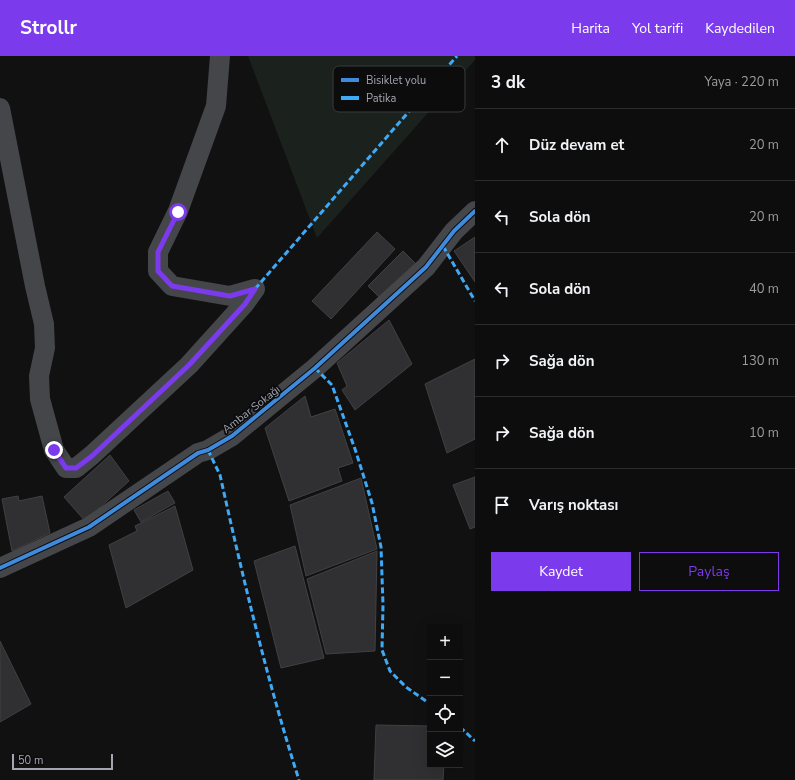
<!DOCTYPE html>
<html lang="tr">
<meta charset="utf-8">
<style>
body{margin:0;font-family:"Nunito Sans",sans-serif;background:#161616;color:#f1f3f6}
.controls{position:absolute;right:12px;bottom:12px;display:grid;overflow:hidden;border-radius:0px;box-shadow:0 4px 16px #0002}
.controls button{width:36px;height:36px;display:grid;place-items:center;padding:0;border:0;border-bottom:1px solid #2d2d2e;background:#0d0d0d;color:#f1f3f6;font:20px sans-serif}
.scale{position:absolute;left:12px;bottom:10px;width:101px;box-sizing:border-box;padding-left:4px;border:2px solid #a3a5b1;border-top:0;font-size:11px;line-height:14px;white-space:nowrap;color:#a3a5b1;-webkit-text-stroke:3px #0c0c0d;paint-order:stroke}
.stop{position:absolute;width:12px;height:12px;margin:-9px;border:3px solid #7c3aed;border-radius:50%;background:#fff}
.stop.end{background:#7c3aed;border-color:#fff;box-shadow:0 1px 4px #0008}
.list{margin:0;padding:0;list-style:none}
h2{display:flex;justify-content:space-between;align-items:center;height:52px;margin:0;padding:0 16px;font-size:17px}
h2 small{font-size:13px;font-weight:400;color:#9a9c9d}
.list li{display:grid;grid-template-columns:26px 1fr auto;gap:12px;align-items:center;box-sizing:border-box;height:72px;padding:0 16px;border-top:1px solid #2d2d2e}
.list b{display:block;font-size:15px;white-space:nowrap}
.list em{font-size:13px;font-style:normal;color:#9a9c9d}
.actions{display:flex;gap:8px;padding:12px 16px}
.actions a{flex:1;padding:9px 0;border:1px solid #7c3aed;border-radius:0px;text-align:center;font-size:14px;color:#7c3aed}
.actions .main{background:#7c3aed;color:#fff}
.icon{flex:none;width:22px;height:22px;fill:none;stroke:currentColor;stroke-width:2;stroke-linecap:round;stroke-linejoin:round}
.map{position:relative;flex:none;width:475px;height:724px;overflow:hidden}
header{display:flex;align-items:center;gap:24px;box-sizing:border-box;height:56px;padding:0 20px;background:#7c3aed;color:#fff}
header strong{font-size:19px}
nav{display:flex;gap:22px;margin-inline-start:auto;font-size:14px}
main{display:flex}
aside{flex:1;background:#0d0d0d}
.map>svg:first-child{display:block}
</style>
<header>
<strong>Strollr</strong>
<nav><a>Harita</a><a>Yol tarifi</a><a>Kaydedilen</a></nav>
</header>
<main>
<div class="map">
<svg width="475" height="724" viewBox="0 0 475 724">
<rect width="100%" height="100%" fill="#111"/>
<path fill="#1b211d" d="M248 0H475V4L317 182Z"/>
<path fill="#303032" stroke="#414144" d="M377 176 395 193 331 263 312 245Z
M475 181V226L454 195Z
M403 195 418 210 383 245 368 230Z
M389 264 412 308 355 354 342 334 347 330 337 307Z
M475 303V383L447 397 425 328Z
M305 340 311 361 335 353 353 407 338 412 342 425 289 445 265 372Z
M110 399 129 425 85 465 64 441Z
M475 421V471L470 473 453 429Z
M361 422 377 493 306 520 290 449Z
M168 435 175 447 141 466 134 454Z
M18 440 19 445 42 440 50 477 12 495 2 443Z
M175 450 193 514 126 552 109 489 137 475 135 470Z
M295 490 324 602 281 612 254 505Z
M377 495 375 595 326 598 307 523Z
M0 585 31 648 0 666Z
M376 669 430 670V709H444L443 724H374Z"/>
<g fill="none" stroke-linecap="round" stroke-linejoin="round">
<path stroke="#45464a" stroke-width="20" d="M220 0 216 50 178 155 158 196V215L172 230 230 240 255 233
M0 52 35 230 44 268 45 292 39 320 40 343 54 394 66 412H76L92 399 189 309 245 247 255 233
M0 512 89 471 198 397 208 394 232 380 315 312 426 211 454 175 475 155"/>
<path stroke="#3fa9f5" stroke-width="3" stroke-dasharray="6 3" stroke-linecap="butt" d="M443 190 475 245
M255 233 457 0
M315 312 332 329 356 396 372 447 381 491 383 549 382 594 390 615 406 631 430 648
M208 394 220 419C243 522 267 624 299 724
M460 671 475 685"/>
<g stroke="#0c0c0d" stroke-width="6">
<path id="cycleway" d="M0 512 89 471 198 397 208 394 232 380 315 312 426 211 454 175 475 155"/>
</g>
<use href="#cycleway" stroke="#408adc" stroke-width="4"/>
</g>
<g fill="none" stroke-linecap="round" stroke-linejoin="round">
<path stroke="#7c3aed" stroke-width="5" d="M54 394 66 412H76L92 400 189 309 245 248 255 233 230 240 172 230 158 215V196L178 156"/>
</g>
<g text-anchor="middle" stroke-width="3.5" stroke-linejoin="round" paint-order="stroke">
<g font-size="11" fill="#a3a5b1" stroke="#0c0c0d">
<text transform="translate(251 353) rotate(-38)" y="4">Ambar Sokağı</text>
</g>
</g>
<rect x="333" y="10" width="132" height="46" rx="6" fill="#0c0c0d" stroke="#393a3e" stroke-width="1"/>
<rect x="341" y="22" width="18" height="4" fill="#408adc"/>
<rect x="341" y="40" width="18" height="4" fill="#3fa9f5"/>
<g font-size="11" fill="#a3a5b1">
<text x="366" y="28">Bisiklet yolu</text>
<text x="366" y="46">Patika</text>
</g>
</svg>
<div class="controls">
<button>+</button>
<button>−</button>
<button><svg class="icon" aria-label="locate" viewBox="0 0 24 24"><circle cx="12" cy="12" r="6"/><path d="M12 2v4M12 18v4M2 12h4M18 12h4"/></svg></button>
<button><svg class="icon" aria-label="layers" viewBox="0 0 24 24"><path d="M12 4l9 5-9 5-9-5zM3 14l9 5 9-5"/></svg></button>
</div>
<div class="scale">50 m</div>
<div class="stop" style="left:178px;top:156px"></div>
<div class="stop end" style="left:54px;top:394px"></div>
</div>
<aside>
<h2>3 dk<small>Yaya · 220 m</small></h2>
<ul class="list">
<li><svg class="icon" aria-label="ahead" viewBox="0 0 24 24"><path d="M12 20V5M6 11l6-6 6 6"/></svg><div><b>Düz devam et</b></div><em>20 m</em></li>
<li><svg class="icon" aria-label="left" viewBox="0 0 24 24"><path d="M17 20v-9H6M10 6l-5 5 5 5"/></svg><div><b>Sola dön</b></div><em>20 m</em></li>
<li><svg class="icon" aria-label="left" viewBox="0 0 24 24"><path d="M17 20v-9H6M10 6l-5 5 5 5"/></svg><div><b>Sola dön</b></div><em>40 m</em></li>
<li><svg class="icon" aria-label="right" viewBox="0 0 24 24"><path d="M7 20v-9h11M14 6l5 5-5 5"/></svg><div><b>Sağa dön</b></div><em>130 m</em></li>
<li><svg class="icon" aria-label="right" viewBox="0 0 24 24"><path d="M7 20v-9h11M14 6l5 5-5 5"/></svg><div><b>Sağa dön</b></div><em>10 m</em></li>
<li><svg class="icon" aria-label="arrive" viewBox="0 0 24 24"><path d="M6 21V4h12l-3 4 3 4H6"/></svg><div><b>Varış noktası</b></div></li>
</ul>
<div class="actions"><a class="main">Kaydet</a><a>Paylaş</a></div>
</aside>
</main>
